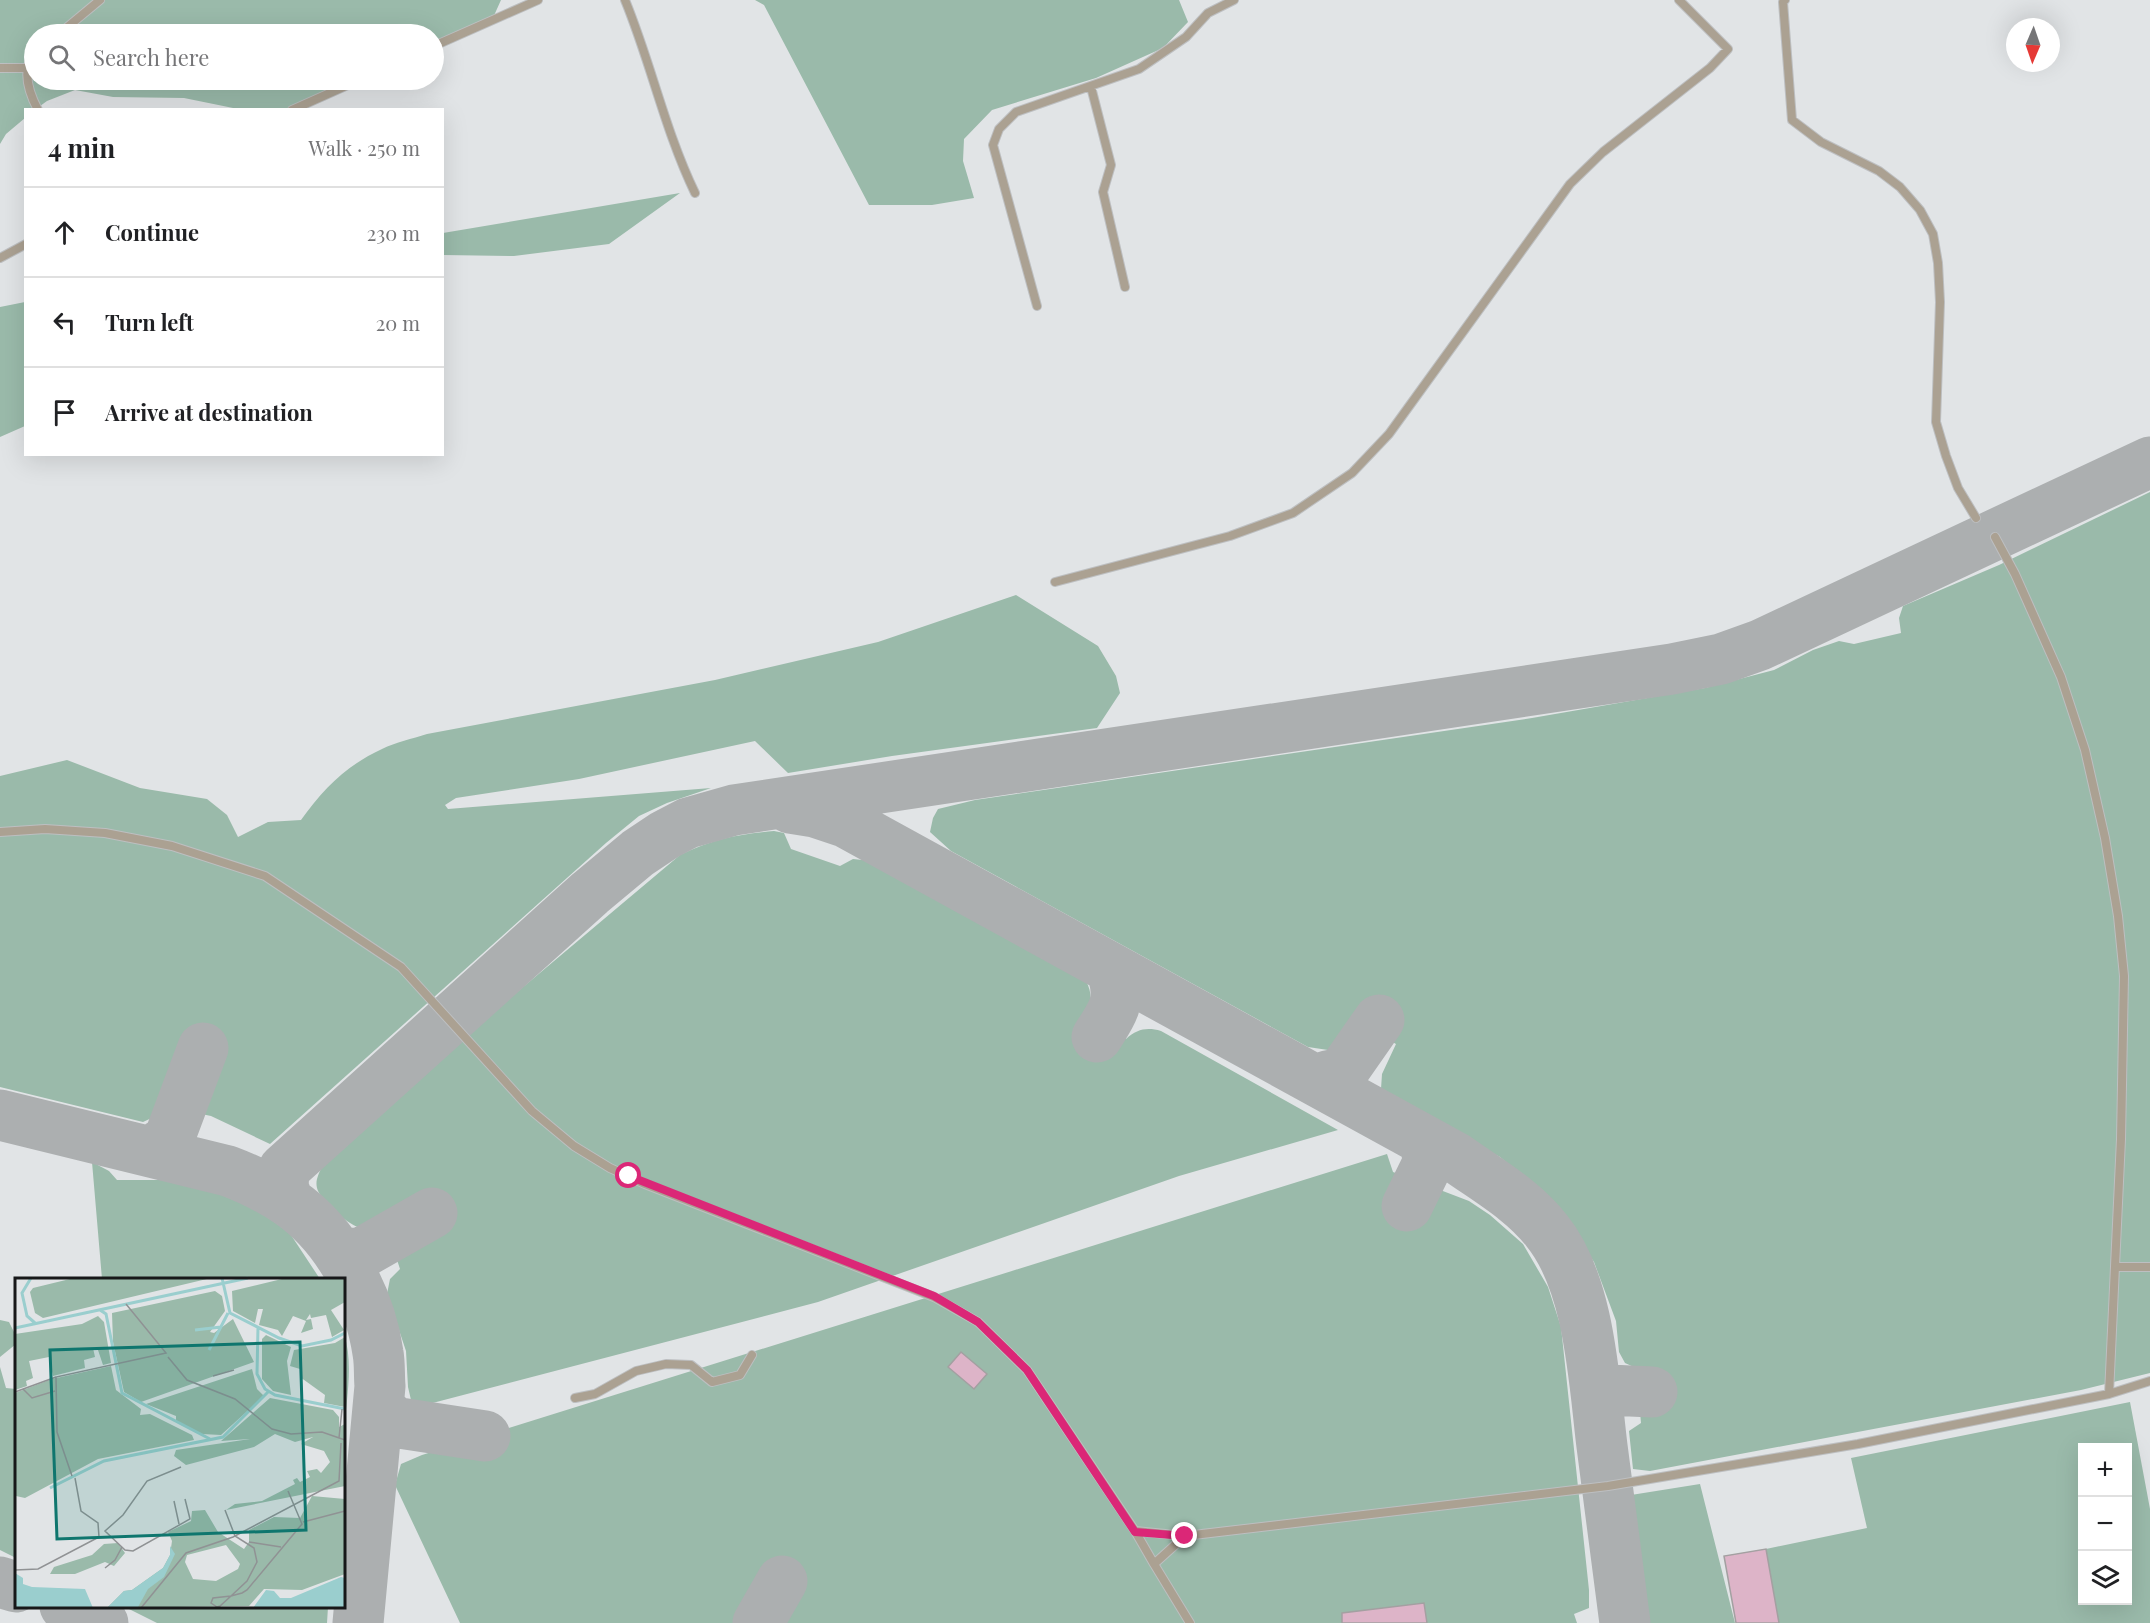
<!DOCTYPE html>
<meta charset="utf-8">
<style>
body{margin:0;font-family:"Playfair Display",serif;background:#f6f6f6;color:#202124}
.controls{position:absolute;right:18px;bottom:18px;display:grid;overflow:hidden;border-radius:0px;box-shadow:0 6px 24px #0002}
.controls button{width:54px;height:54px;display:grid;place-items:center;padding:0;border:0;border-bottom:2px solid #e0e0e0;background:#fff;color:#202124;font:30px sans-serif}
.compass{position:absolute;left:2006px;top:18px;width:54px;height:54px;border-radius:50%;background:#fff;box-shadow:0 6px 24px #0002;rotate:182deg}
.stop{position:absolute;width:18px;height:18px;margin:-14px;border:4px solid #db2777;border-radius:50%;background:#fff}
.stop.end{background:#db2777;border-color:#fff;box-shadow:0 2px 6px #0008}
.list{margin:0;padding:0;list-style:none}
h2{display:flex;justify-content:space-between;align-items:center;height:78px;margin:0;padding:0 24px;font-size:26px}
h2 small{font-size:20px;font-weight:400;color:#757577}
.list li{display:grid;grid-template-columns:39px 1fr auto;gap:18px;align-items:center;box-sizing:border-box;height:90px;padding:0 24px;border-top:2px solid #e0e0e0}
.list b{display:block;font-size:22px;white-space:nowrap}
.list em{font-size:20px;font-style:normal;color:#757577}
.icon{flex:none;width:33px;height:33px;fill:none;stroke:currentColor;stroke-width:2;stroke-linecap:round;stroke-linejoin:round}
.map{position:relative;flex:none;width:2150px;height:1623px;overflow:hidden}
.search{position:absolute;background:#fff;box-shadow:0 6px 24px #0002;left:24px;top:24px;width:420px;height:66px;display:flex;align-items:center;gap:15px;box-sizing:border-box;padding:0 21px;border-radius:33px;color:#757577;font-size:22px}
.panel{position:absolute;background:#fff;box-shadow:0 6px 24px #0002;left:24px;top:108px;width:420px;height:348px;border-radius:0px}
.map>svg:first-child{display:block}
</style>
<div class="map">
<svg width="2150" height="1623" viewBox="0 0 2150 1623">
<rect width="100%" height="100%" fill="#e1e4e6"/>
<path fill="#9abaaa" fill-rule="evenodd" d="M0 0H501L492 20 434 46V34H34V80H359L292 110 238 109 184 98 113 97 75 90 47 101 36 109 26 110 25 118 6 134 0 144Z
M755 0H1179L1188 22 1163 48 1096 78 992 110 964 139 963 161 974 198 932 205H869L764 5Z
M680 193 609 244 514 256 443 255V233Z
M25 302V426L0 437V307Z
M2150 492V1373L2081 1390 1650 1471 1633 1469 1629 1431 1641 1423 1636 1368 1625 1363 1619 1352 1616 1321 1594 1262 1553 1201 1500 1157 1392 1099 1381 1089 1382 1074 1396 1044 1351 1019 1328 1050 1308 1047 951 851 930 832 933 818 938 809 975 800 1532 718 1705 688 1774 670 1813 650 1839 641 1854 644 1901 633 1899 618 1903 606 1999 565Z
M1016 595 1098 646 1116 676 1120 693 1097 728 892 756 788 773 755 741 579 779 456 798 445 805 448 809 711 788 667 803 639 816 606 843 270 1144 211 1116 163 1106 156 1116 143 1122 0 1087V776L67 760 140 788 207 799 227 815 238 837 268 822 301 820C323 789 347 765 382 749 396 742 412 739 427 734L715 680 878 642Z
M774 831 784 833 791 849 840 866 853 859 872 861 1086 981C1093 994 1091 1003 1085 1016L1126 1039C1137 1029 1147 1027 1161 1031L1338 1130 1179 1176 818 1302 421 1406 411 1400 408 1387 406 1351 387 1294 390 1279 400 1269 384 1220C377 1223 370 1229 362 1228 351 1228 319 1199 317 1188 315 1180 319 1174 322 1166L478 1025 680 855C713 839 738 834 774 831Z
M1387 1154 1393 1172 1469 1201 1490 1215 1523 1244 1548 1287 1561 1327 1589 1590V1608L1574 1614 1577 1623H460L395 1485 401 1464 422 1455Z
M92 1162 109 1171 117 1180H172L245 1202 289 1232 320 1279H102Z
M0 1320 9 1322 16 1336V1344L0 1357Z
M344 1334C354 1364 346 1401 344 1432Z
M0 1367 6 1388 16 1389V1558L0 1550Z
M2130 1402 2150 1509V1623H1779L1766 1549 1867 1528 1851 1458ZM2082 1448H2128V1600H2082Z
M1700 1484 1735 1623H1649L1631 1495Z
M125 1607H328L327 1623H157Z"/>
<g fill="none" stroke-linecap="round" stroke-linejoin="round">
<path stroke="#acafb0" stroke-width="51" d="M790 808 815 812 845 822 1455 1157C1487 1180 1522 1199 1547 1231 1590 1284 1594 1381 1602 1446 1610 1505 1617 1564 1625 1623
M1097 1037C1110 1016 1121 1004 1114 978
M1327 1076 1342 1073 1379 1020
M0 1115 228 1171C249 1179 270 1189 289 1202 337 1235 370 1297 378 1353 380 1364 379 1375 380 1386L358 1623
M159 1146 169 1139 203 1048
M286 1195 283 1188 284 1169 590 893 638 853 665 835 688 823 734 810 1672 669 1721 659 1760 645 2150 462
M1407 1206 1429 1161 1426 1149
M349 1253 360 1254 432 1213
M1601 1384 1609 1390 1652 1392
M385 1413 393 1422 485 1436
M0 1582 16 1587
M65 1606 103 1623
M758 1623 782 1581"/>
</g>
<path fill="#ddb4c8" stroke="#a3a0a1" stroke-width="1.5" d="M961 1352 987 1374 974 1389 948 1367Z
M1766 1549 1779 1623H1736L1724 1556Z
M1424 1603 1427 1623H1342V1613Z"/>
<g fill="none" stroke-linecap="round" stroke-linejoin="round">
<g stroke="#bdbfc1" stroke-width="10">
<path id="service" d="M625 0C651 63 665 131 695 193
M1785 0 1783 2 1792 120 1821 142 1879 171 1900 187 1920 210 1933 234 1938 263 1940 302 1936 422 1946 456 1958 488 1976 518
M59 34 100 0
M434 46 538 0
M34 54C21 71 29 93 38 110
M0 68H29
M1091 87 1111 165 1103 192 1125 287
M292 110 359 80
M0 258 26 244
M1037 306 993 145 999 129 1016 112 1139 69 1186 37 1208 13 1234 0
M1055 582 1230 536 1293 513 1352 473 1389 434 1570 184 1603 152 1710 68 1728 49 1679 0
M0 832 45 829 105 833 172 846 265 876 401 967 532 1111 574 1146 610 1168 645 1184 934 1297 978 1322 1027 1370 1135 1531
M2116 1267H2150
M2109 1394 2150 1381
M575 1398 595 1394 636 1371 666 1364 691 1365 712 1382 740 1375 752 1355
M1154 1564 1135 1531 1185 1536
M1190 1623 1154 1564 1185 1536 1608 1486 1858 1444 2109 1394 2121 1139 2124 976 2118 916 2105 838 2085 750 2061 677 2015 574 1995 537"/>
</g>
<use href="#service" stroke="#aba192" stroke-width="8"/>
</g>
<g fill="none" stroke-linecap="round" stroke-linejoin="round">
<path stroke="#db2777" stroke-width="8" d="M629 1176 934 1296 978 1322 1027 1370 1135 1532 1185 1536"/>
</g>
<g transform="translate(15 1278)">
<rect width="330" height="330" fill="#e1e4e6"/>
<path d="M59 0H196L28 40 20 35 15 14 18 10ZM271 0H330V24L316 32 329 52 317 59 311 37 296 40 295 36 291 42 296 41 298 51 286 55 291 43 278 38 267 58 263 52 244 47 248 31H243L240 45 218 33 217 13ZM200 13 207 18 210 33 195 54 199 55 218 41 239 84 126 124 109 114 98 64 97 35ZM83 38 89 44 96 85 88 87 82 69 78 70 80 79 69 82 70 90 38 98 34 79 14 83 18 100 11 103 12 108 0 112V56L67 46ZM251 57 276 69 272 83 276 117 258 113 247 101V61ZM330 59V129L309 125 310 117 285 99V91L275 88 279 72 320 65ZM96 88 101 112 126 131 125 137 135 136 177 157 179 162 83 181 10 220 1 218 0 115 37 101ZM237 91 242 111 249 118 206 157 187 156 161 143V138L131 126ZM255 120 318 132 324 139V149L330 146V208L211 232 220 226 247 223 280 206 278 202 282 200 285 204 295 199 292 193 302 191 306 195 315 184 309 173 286 166 298 159 280 164 260 156 239 169 171 187 159 178 161 172 235 161 206 163ZM297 218 330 221V296L287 312 249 311 234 328 92 330 109 313 117 312 148 290 155 277 157 263 153 254 176 243 177 233 190 232 203 254 229 271 234 264V252L259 239 285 240ZM211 267 225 286 223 291 201 303 178 301 170 284 172 277ZM103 265 110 275 99 288 90 284 60 296H35L39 289 77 277 89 266Z" fill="#9abaaa" fill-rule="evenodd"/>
<path d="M155 268 160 276 149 299 133 311 123 329 92 330 109 313 117 312 148 290 155 277ZM0 295 8 300V306L17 309 70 311 78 330H0ZM326 299 330 300V330H238L251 312 259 313 265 320H276Z" fill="#9acece"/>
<path fill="none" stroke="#9acece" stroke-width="3" d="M16 0 7 15 12 38 20 45M207 0 215 35 264 60 287 68 316 62 330 55M85 32 91 36 107 115 195 161M243 49 242 96 250 111 260 117 330 131M0 50 233 0M180 52 206 49M194 72 213 35M35 210 89 183 208 159 253 114"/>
<path fill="none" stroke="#909294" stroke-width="1.5" d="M153 79 172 102 220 121 257 151 276 156 307 154 330 162M198 98 219 92M8 111 17 120 40 113M0 114 41 99M324 160 327 131M166 189 132 203 108 237 90 253 110 272 118 273 175 241 170 221M57 198 42 154 41 99 151 75 111 26M159 223 164 246M210 232 220 258 239 270 242 284 232 303 216 318 205 328 202 329 196 325 198 320 216 318 227 315 232 312 287 246 273 213M288 244 330 233M234 264 266 269M90 290 100 282 107 269M0 292 23 291 84 259 83 245 66 233 60 200M126 330 171 275 218 259 324 203 326 165"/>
<path fill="#0f766e" fill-opacity="0.15" stroke="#0f766e" stroke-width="3" d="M285 64 291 252 42 261 35 72Z"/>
<rect width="330" height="330" fill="none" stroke="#171819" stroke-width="3"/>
</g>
</svg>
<div class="controls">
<button>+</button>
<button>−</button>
<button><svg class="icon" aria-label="layers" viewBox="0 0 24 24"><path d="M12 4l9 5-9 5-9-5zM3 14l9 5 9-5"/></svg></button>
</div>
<svg class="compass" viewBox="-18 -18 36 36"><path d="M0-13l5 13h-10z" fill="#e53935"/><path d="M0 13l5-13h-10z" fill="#757577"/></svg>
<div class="stop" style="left:629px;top:1176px"></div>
<div class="stop end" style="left:1185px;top:1536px"></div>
<div class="search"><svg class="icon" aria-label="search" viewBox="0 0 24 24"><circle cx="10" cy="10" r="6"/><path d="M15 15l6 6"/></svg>Search here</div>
<section class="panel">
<h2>4 min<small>Walk · 250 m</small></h2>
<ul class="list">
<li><svg class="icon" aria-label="ahead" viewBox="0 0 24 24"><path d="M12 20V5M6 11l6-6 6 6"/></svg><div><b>Continue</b></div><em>230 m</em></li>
<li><svg class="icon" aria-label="left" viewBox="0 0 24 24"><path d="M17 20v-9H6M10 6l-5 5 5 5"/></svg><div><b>Turn left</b></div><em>20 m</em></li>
<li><svg class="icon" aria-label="arrive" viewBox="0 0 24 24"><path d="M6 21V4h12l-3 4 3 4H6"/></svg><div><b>Arrive at destination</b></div></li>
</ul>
</section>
</div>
